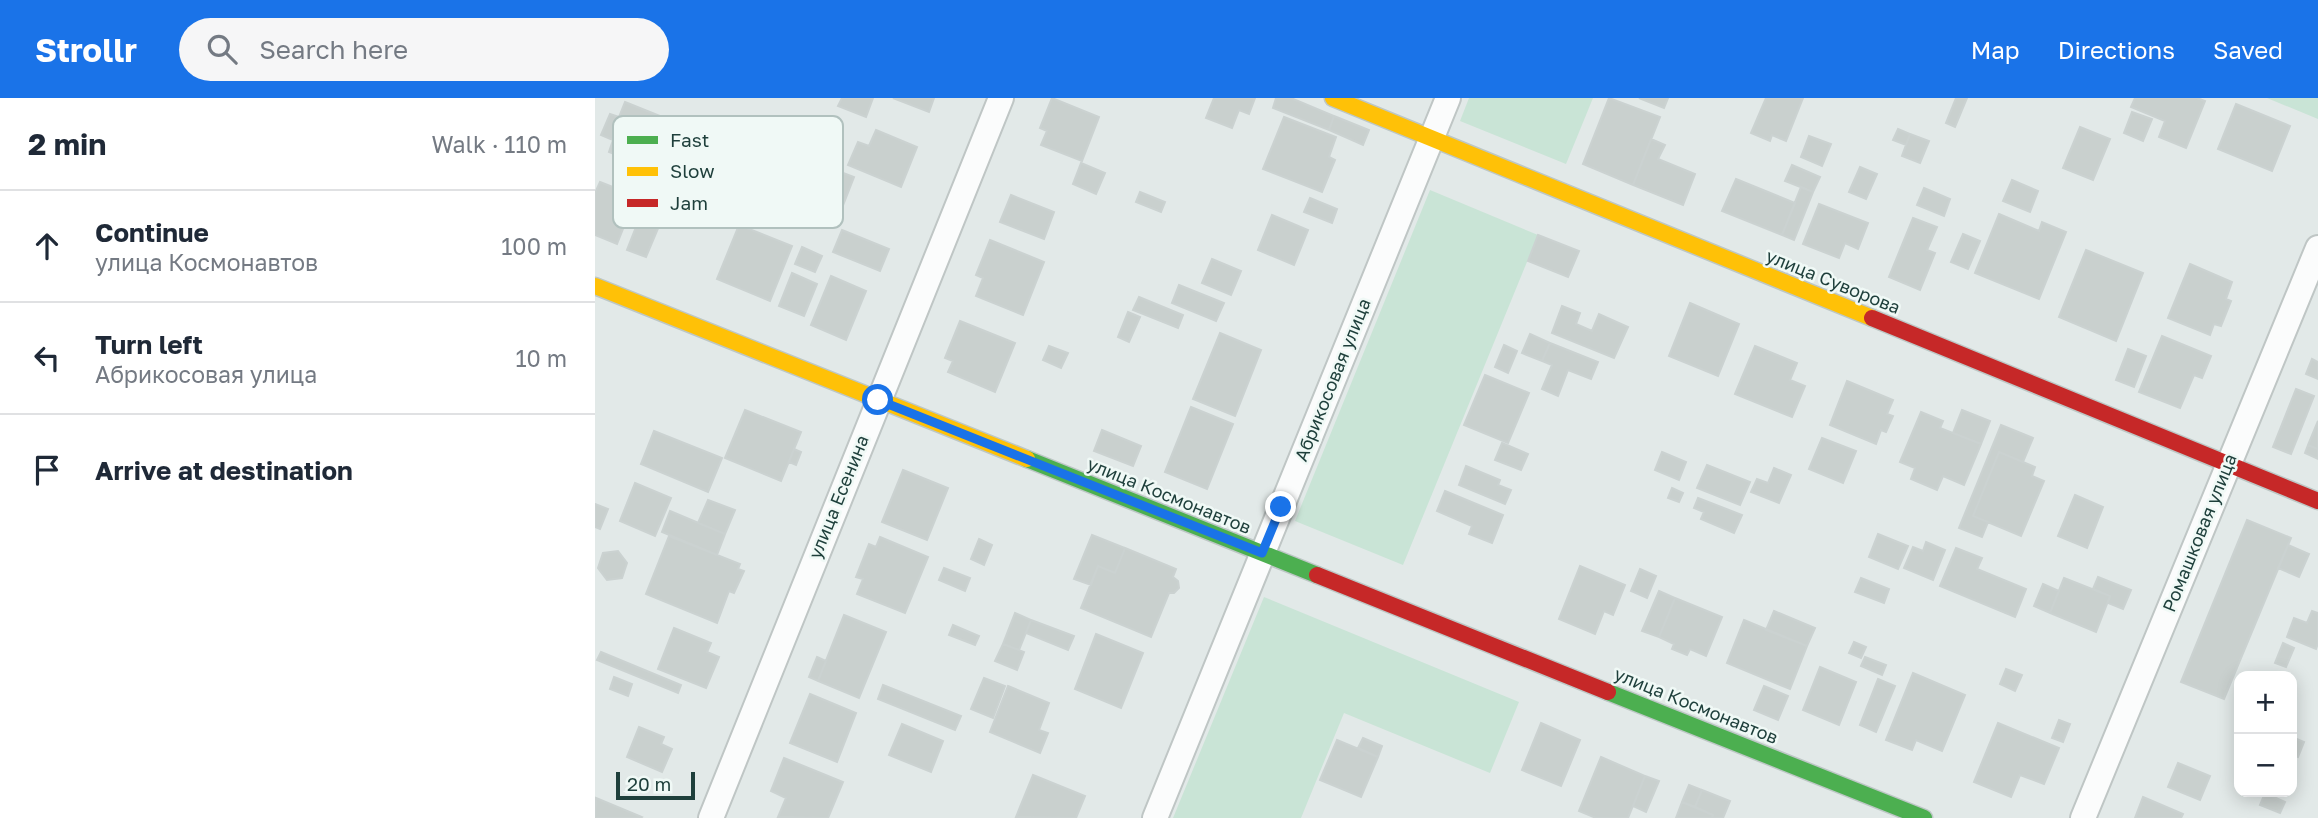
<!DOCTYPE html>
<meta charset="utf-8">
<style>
body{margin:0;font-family:"Golos Text",sans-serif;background:#f6f6f7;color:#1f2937}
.controls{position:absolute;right:21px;bottom:21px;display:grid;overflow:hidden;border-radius:14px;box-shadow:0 4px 18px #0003}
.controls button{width:63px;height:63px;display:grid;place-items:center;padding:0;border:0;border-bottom:2px solid #e0e1e3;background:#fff;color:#1f2937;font:35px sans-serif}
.scale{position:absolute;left:21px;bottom:18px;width:79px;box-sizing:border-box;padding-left:7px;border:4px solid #1e3f3b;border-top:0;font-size:19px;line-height:24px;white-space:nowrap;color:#1e3f3b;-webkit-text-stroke:5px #f0f9f6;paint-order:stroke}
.stop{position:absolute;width:21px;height:21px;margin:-16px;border:5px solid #1a73e8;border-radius:50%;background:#fff}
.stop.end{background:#1a73e8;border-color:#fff;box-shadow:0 2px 7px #0008}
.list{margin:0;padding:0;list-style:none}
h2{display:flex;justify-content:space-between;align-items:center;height:91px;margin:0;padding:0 28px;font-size:30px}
h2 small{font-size:23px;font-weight:400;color:#747a83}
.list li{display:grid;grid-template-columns:46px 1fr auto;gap:21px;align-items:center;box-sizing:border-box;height:112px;padding:0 28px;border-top:2px solid #e0e1e3}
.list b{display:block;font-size:26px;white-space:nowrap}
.list p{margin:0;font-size:23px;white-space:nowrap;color:#747a83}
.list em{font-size:23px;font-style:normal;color:#747a83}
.icon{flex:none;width:38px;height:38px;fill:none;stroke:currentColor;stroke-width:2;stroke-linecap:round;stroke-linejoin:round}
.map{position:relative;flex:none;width:1723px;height:720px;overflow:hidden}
header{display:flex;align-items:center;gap:42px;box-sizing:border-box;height:98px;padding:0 35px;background:#1a73e8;color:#fff}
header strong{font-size:33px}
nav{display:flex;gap:38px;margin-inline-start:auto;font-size:24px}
.search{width:490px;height:63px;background:#f6f6f7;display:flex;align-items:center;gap:18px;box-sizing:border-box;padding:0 24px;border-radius:38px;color:#747a83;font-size:26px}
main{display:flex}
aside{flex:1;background:#fff}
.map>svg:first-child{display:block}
</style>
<header>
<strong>Strollr</strong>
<div class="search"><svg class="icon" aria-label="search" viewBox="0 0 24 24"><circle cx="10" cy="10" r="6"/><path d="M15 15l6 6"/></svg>Search here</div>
<nav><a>Map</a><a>Directions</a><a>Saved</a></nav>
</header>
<main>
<aside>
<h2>2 min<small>Walk · 110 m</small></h2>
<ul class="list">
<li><svg class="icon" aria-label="ahead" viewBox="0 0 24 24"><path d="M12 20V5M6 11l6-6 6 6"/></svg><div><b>Continue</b><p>улица Космонавтов</p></div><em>100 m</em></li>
<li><svg class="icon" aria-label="left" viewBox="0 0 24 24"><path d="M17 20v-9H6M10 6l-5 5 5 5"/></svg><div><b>Turn left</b><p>Абрикосовая улица</p></div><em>10 m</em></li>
<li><svg class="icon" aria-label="arrive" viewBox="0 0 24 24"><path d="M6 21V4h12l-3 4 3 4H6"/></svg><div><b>Arrive at destination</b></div></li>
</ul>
</aside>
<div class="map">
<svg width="1723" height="720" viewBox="0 0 1723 720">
<rect width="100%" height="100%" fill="#e2e9e8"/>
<path fill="#c9e4d6" d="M874 0H998L971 66 865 23Z
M1672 0H1723V21Z
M835 92 943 137 808 467 700 423Z
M669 499 924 604 895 675 749 615 706 720H578Z"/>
<path fill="#c9d0ce" stroke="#cbd2d1" stroke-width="2" d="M247 0H278L271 19 243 8Z
M298 0H339L334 14Z
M457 0 504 19 487 63 446 47 452 33 445 30Z
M619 0H660L654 16 644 12 637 30 611 20Z
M681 0H696L739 18 734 32 678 10Z
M1014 0 1065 19 1038 87 988 66Z
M1044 0H1073L1069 10Z
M1171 0H1208L1191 43 1177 37 1175 43 1156 35Z
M1361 0H1372L1360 29 1351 25Z
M1540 0H1602L1610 3 1591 50 1564 39 1570 23 1536 9Z
M30 4 95 30 79 71 68 66 65 75 14 54 18 42 6 37 15 16 24 19Z
M1641 6 1695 28 1677 73 1623 51Z
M1537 14 1557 21 1548 43 1529 35Z
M739 18 774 32 768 47 734 32Z
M689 19 741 39 734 59 740 62 727 94 668 71Z
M1485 29 1515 41 1498 82 1468 70Z
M1303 31 1315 36 1311 47 1298 42Z
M281 32 322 49 306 89 253 67 263 44 274 48Z
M1315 36 1334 43 1325 65 1307 58Z
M1214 38 1236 46 1227 68 1206 59Z
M1056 41 1070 47 1063 61 1100 76 1088 107 1038 87Z
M486 65 510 75 501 96 478 86Z
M1197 67 1225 79 1218 94 1190 83Z
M1265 69 1282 76 1271 101 1254 94Z
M235 70 259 79 247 110 214 97 222 77 231 80Z
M1141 81 1200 105 1187 137 1127 113Z
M1417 82 1443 93 1435 114 1408 103Z
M5 84 41 98 22 146 0 137V95Z
M1206 89 1218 94 1199 142 1187 137Z
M1329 90 1355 101 1349 118 1322 107Z
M545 94 570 104 566 114 541 104Z
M416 97 459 114 449 141 405 124Z
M715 100 742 111 737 125 709 114Z
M52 101 72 109 51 159 32 152Z
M1224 106 1273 125 1263 151 1250 145 1244 160 1208 146Z
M1404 116 1444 133 1447 124 1471 134 1444 201 1380 175Z
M677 117 713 132 699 167 663 152Z
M1318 120 1342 129 1332 152 1340 155 1325 192 1294 179Z
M144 127 197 148 175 203 122 181Z
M247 132 294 151 285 173 238 154Z
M1368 136 1385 143 1373 171 1356 164Z
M943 137 984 153 973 179 933 163Z
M395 142 449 164 428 217 381 198 388 180 381 177Z
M207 149 227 158 220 174 200 166Z
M1491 152 1548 175 1521 243 1464 219Z
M617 161 646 173 636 197 607 185Z
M1595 166 1637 184 1631 201 1636 203 1626 228 1619 226 1615 237 1573 220Z
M197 175 222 186 209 218 184 208Z
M236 178 271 193 251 242 216 227Z
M584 187 629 205 621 223 577 205Z
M544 199 588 217 583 230 538 212Z
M1095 205 1144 226 1123 278 1074 258Z
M967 208 985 215 981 226 997 233 1004 216 1033 229 1019 260 957 235Z
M533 214 545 219 534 244 523 239Z
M365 223 420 245 400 294 353 274 358 263 350 260Z
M625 235 666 252 640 318 598 301Z
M935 236 955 245 947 263 927 255Z
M1567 238 1616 258 1607 280 1599 277 1585 310 1544 294Z
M955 245 1003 264 996 281 973 272 963 298 947 291 957 267 947 263Z
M909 247 922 253 913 275 900 269Z
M454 248 473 255 466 270 448 262Z
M1160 248 1202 265 1195 282 1210 288 1197 319 1140 296Z
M1533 251 1551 258 1539 289 1521 282Z
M1717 261 1723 264V281L1711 276Z
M890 277 934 295 913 345 869 327Z
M1252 283 1298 302 1292 316 1298 318 1291 334 1286 332 1281 346 1235 327Z
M1701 291 1719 298 1696 356 1678 349Z
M596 309 638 326 612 391 570 374Z
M150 312 206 334 186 383 130 360Z
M1367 312 1395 323 1386 346 1358 335Z
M1326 314 1348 323 1345 330 1386 346 1369 387 1348 378 1342 392 1316 381 1320 370 1305 364Z
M1723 323V351L1713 347Z
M1406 327 1438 340 1428 364 1404 354 1378 418 1393 424 1387 439 1364 430Z
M507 332 546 348 538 368 499 353Z
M59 333 127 360 113 394 46 366Z
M1227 340 1261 353 1248 385 1214 371Z
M907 345 933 356 926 372 900 362Z
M1713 347 1723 351V361L1710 355Z
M199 351 206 354 201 367 194 364Z
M1067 354 1091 364 1084 382 1060 372Z
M1404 354 1440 369 1437 378 1449 383 1426 438 1378 418Z
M1112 367 1155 384 1145 407 1102 390Z
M871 368 905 382 903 387 916 392 910 406 864 387Z
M1179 370 1196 377 1184 405 1156 394 1162 381 1173 385Z
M308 372 353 390 332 442 287 424Z
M40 385 76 400 60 438 25 423Z
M1077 390 1088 395 1084 404 1073 400Z
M850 393 908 417 897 445 874 436 877 428 842 413Z
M1480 397 1508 409 1492 450 1463 438Z
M1103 400 1147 417 1139 435 1106 421 1109 414 1099 410Z
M113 402 140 412 130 436 103 425Z
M0 406 13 411 5 431 0 429Z
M75 413 130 436 122 457 67 434Z
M1652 422 1696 440 1629 601 1586 584Z
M1283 436 1313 448 1303 471 1274 459Z
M497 437 530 450 520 475 503 468 496 487 479 481Z
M74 438 145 466 143 471 149 473 139 495 134 493 122 525 51 496Z
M285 439 333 459 310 515 262 496 268 481 261 479 274 446 281 449Z
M384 441 397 447 389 467 376 461Z
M1331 444 1350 452 1338 482 1309 470 1318 449 1328 453Z
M1693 447 1714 456 1704 479 1683 470Z
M530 450 581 471 578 479 583 483 584 490 579 495H574L556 539 486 510 503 468 520 475Z
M1361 450 1387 460 1382 471 1431 491 1420 519 1345 488Z
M23 453 32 465 27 480 12 482 3 470 8 455Z
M985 468 1030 487 1018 517 1009 513 1000 536 964 521Z
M349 470 375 480 370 493 344 482Z
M1045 471 1061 478 1052 500 1036 493Z
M1503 479 1536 492 1528 511 1513 505 1515 498 1498 491Z
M1266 480 1294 491 1289 505 1260 494Z
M1469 480 1515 498 1501 534 1455 515Z
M1448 486 1464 493 1455 515 1439 508Z
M1064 493 1080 500 1064 539 1047 533Z
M1080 500 1127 519 1111 558 1095 551 1092 557 1077 551 1079 546 1064 539Z
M1179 513 1220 530 1212 548 1171 532Z
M1717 513 1723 515V545L1721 551 1692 539 1699 520 1712 525Z
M420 515 436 522 424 552 408 546Z
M249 517 291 534 264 600 223 583Z
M436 522 479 538 473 552 431 535Z
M1149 522 1212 548 1195 591 1132 565Z
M358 527 384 538 380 547 354 537Z
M79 530 116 545 112 554 124 559 111 590 63 571Z
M501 536 548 555 526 610 480 591Z
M1259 544 1271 549 1266 560 1254 555Z
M1688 545 1699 550 1691 569 1680 565Z
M408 546 429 554 422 572 400 563Z
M6 554 86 587 83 595 2 562Z
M222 559 231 563 223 583 214 579Z
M1270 559 1291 567 1287 577 1266 568Z
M1225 569 1261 584 1244 627 1208 612Z
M1411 571 1427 577 1420 593 1405 586Z
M1318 575 1370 597 1347 653 1321 642 1317 652 1291 642Z
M19 579 37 586 33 598 15 591Z
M389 580 410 588 398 620 376 611Z
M1283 581 1300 588 1281 634 1265 627Z
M288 587 366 618 360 632 283 601Z
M413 588 454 605 444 632 453 635 445 655 395 634Z
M1169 588 1193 598 1183 622 1159 612Z
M215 596 261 615 242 664 195 645Z
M1464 622 1475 626 1468 644 1457 640Z
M946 625 985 642 966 688 927 672Z
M1403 625 1464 650 1449 686 1425 677 1416 699 1379 684Z
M307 626 348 643 336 674 294 657Z
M44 629 69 639 66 646 77 651 67 674 32 659Z
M1697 639 1709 644 1703 659 1697 657Z
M768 640 787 648 783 659 763 650Z
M742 642 783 659 766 699 725 682Z
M1006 659 1050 678 1033 720H1001L984 713Z
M189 660 248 684 233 720 183 719 191 700 176 693Z
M1583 665 1615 678 1605 702 1573 689Z
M438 677 490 698 481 720 421 719Z
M1050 678 1064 683 1051 714 1038 708Z
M1094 687 1107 692 1100 709 1087 704Z
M1107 692 1135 703 1128 720H1117L1118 717 1100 709Z
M1670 695 1690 704 1685 715 1665 707Z
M1548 699 1588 716 1586 720H1540Z
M1 700 47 719 46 720H0Z
M1087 704 1118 717 1117 720H1081Z"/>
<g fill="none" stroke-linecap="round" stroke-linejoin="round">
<g stroke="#bfc6c5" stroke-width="28">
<path id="street" d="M116 720 406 0
M560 720 853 0
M1488 720 1723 150"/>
</g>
<g stroke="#bdc7c5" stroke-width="19">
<path id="fast" d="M432 361 722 477
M1013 594 1329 720"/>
</g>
<g stroke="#bdc7c5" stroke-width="19">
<path id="slow" d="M738 0 1277 220
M0 188 432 361"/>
</g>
<g stroke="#bdc7c5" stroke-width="19">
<path id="jam" d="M1277 220 1723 403
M722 477 1013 594"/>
</g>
<use href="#street" stroke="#fbfcfc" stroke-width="24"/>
<use href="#fast" stroke="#4caf50" stroke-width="16"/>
<use href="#slow" stroke="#ffc107" stroke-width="16"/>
<use href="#jam" stroke="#c62828" stroke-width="16"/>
</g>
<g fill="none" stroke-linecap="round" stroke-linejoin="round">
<path stroke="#1a73e8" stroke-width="9" d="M283 302 667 455 686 409"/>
</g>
<g text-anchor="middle" stroke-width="5" stroke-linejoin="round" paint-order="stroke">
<g font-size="18" fill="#1e3f3b" stroke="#f0f9f6">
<text transform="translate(1238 184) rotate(22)" y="6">улица Суворова</text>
<text transform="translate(738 282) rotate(-68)" y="6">Абрикосовая улица</text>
<text transform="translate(574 398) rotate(22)" y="6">улица Космонавтов</text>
<text transform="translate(244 399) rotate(-68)" y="6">улица Есенина</text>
<text transform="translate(1605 435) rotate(-68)" y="6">Ромашковая улица</text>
<text transform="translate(1101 608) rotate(22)" y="6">улица Космонавтов</text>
</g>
</g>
<rect x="18" y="18" width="230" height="112" rx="10" fill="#f0f9f6" stroke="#b1c1be" stroke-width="2"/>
<rect x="32" y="38" width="31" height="8" fill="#4caf50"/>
<rect x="32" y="69" width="31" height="9" fill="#ffc107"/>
<rect x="32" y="101" width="31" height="8" fill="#c62828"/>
<g font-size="19" fill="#1e3f3b">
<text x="75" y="49">Fast</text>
<text x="75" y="80">Slow</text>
<text x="75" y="112">Jam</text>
</g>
</svg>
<div class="controls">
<button>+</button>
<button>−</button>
</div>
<div class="scale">20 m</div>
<div class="stop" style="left:283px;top:302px"></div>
<div class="stop end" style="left:686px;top:409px"></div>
</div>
</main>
